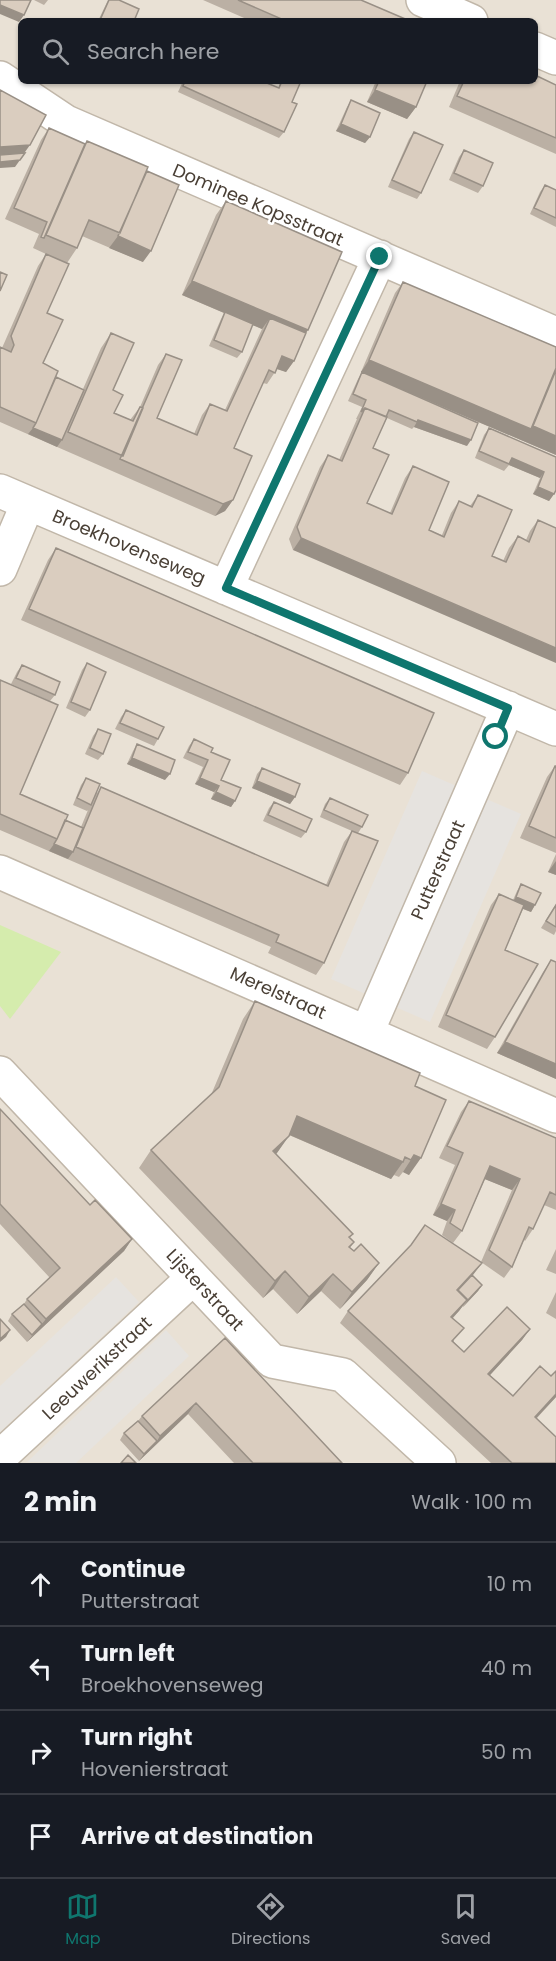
<!DOCTYPE html>
<meta charset="utf-8">
<style>
body{margin:0;font-family:Poppins,sans-serif;background:#20242c;color:#f1f3f6}
.stop{position:absolute;width:18px;height:18px;margin:-14px;border:4px solid #0f766e;border-radius:50%;background:#fff}
.stop.end{background:#0f766e;border-color:#fff;box-shadow:0 2px 6px #0008}
.list{margin:0;padding:0;list-style:none}
h2{display:flex;justify-content:space-between;align-items:center;height:78px;margin:0;padding:0 24px;font-size:26px}
h2 small{font-size:20px;font-weight:400;color:#9ea1a6}
.list li{display:grid;grid-template-columns:39px 1fr auto;gap:18px;align-items:center;box-sizing:border-box;height:84px;padding:0 24px;border-top:2px solid #363941}
.list b{display:block;font-size:22px;white-space:nowrap}
.list p{margin:0;font-size:20px;white-space:nowrap;color:#9ea1a6}
.list em{font-size:20px;font-style:normal;color:#9ea1a6}
.icon{flex:none;width:33px;height:33px;fill:none;stroke:currentColor;stroke-width:2;stroke-linecap:round;stroke-linejoin:round}
.map{position:relative;flex:none;width:556px;height:1463px;overflow:hidden}
.search{position:absolute;background:#171b24;box-shadow:0 2px 4px #0004;left:18px;right:18px;top:18px;height:66px;display:flex;align-items:center;gap:15px;box-sizing:border-box;padding:0 21px;border-radius:9px;color:#9ea1a6;font-size:22px}
.sheet{height:414px;background:#171b24}
nav{display:flex;justify-content:space-around;align-items:center;box-sizing:border-box;height:84px;border-top:2px solid #363941;background:#171b24;font-size:16px;color:#9ea1a6}
nav a{display:grid;justify-items:center;gap:3px}
nav .on{color:#0f766e}
.map>svg:first-child{display:block}
</style>
<div class="map">
<svg width="556" height="1463" viewBox="0 0 556 1463">
<rect width="100%" height="100%" fill="#f5f0e7"/>
<path fill="#e9e1d5" fill-rule="evenodd" d="M0 0H556V1463H0ZM21 21H535V81H21Z"/>
<path fill="#d5ecad" d="M0 925 61 952 10 1019 0 1006Z"/>
<path fill="#e6e3df" d="M422 771 521 814 430 1022 331 979Z
M116 1277 139 1302 0 1432V1386Z
M166 1330 189 1356 76 1463 27 1462Z"/>
<g fill="none" stroke-linecap="round" stroke-linejoin="round">
<g stroke="#c1b7a9" stroke-width="36">
<path id="street" d="M423 0 471 21
M535 49 556 58
M0 78 66 122 556 334
M0 491 556 729
M0 569 28 503
M226 588 380 257
M0 872 556 1116
M367 1032 508 708
M0 1073 272 1361 343 1375 439 1463
M0 1457 193 1278"/>
</g>
<use href="#street" stroke="#fff" stroke-width="33"/>
</g>
<path fill="#bbb0a4" d="M34 0H48L44 5Z
M108 0H119L134 21H98Z
M203 0H361L410 21H251Z
M183 81H262L278 88 281 81H301L292 102 284 132 279 138 178 92Z
M376 81H427L416 107 407 119 367 102Z
M460 81H535L556 85V154L449 107Z
M351 100 370 137 365 143 336 131 347 107Z
M49 128 85 144 87 141 147 171 143 262 82 236 77 248 67 263 47 313 43 363 56 377 83 389 101 348 111 333 114 413 130 420 140 407 158 365 166 354 157 418 194 434 202 415 210 404 225 410 262 329 252 325 242 352 237 358 209 346 221 319 224 313 182 295 216 215 226 201 306 333 294 361 286 372 277 369 267 384 263 383 234 448 233 500 225 511 215 516 0 422V347L2 348 38 266 46 254 33 248 39 234 5 219 41 140Z
M414 132 421 193 417 199 388 187 409 139Z
M464 150 483 186 478 193 449 180 459 157Z
M545 185 556 190V227L530 214 540 192Z
M403 282 556 347V455L375 378 467 446 414 427 412 429 387 418 373 448 367 503 390 513 405 478 413 466 429 530 442 535 451 513 459 501 470 506 478 495 492 556 503 561 509 548 518 536 526 540 530 531 538 520 556 581 293 550 289 539 320 467 328 455 339 460 357 419H356L362 407 348 401 358 379 362 372H361L395 293Z
M489 428 556 457 554 494 549 501 533 494 540 478 509 465 504 471 475 458 484 435Z
M56 548 408 773 400 785 21 620 48 560Z
M87 663 90 710 85 717 66 708 82 670Z
M22 665 55 695 50 701 11 684 17 672Z
M0 680 20 794 65 820 81 827 88 810 87 811 73 805 81 785 86 778 97 793 101 787 326 885 344 842 352 831 320 817 325 804 330 798 362 827 358 833 324 963 316 975 268 953 271 947 0 830Z
M126 710 158 739 154 746 115 729 121 717Z
M98 729 103 754 98 760 85 754 93 736Z
M194 739 211 752 221 780 235 801 231 807 211 799 214 792 195 784 203 767 183 758 189 746Z
M137 744 165 780 127 764 133 751Z
M555 766H556V853L520 838 547 777Z
M262 768 295 797 290 804 252 788 257 774Z
M274 802 306 832 301 838 263 821 269 808Z
M556 854V875L548 872Z
M521 884 535 905 531 912 523 909 505 950 495 1037 487 1049 438 1027 491 905 499 894 513 900 517 891Z
M556 904V931L554 935 541 928Z
M551 960 556 962V1079L497 1053 543 972Z
M255 1001 415 1086 446 1100 409 1175 403 1172 399 1177 394 1175 391 1179 289 1135 276 1154 353 1234 350 1238 354 1242 350 1248 354 1251 379 1263 367 1280 340 1309 321 1291 297 1314 273 1289 263 1298 139 1168 151 1150 211 1095 243 1019Z
M469 1101 556 1138V1210L544 1205 533 1229 525 1241 524 1240 512 1267 504 1278 481 1262 512 1190 485 1179 462 1231 453 1243 442 1235 447 1221 433 1215 455 1165 439 1158 461 1112Z
M0 1109 90 1205 132 1239 124 1251 27 1342 8 1321 12 1314 24 1304 27 1299 50 1278 0 1224Z
M556 1249V1274L546 1270Z
M473 1276 482 1285 478 1291 463 1307V1306L453 1318 454 1342 464 1352 530 1329 522 1340 490 1375 513 1396 551 1376 556 1371V1397L537 1418 556 1463H491L340 1323 348 1311Z
M556 1292V1319L546 1313Z
M225 1338 342 1463H234L188 1414 139 1461 120 1440 124 1433 138 1421 142 1416Z"/>
<path fill="#999086" d="M0 5 24 15 19 22 0 14Z
M375 90 416 107 407 119 367 102Z
M341 124 370 137 365 143 336 131Z
M30 145 20 159 0 161V147Z
M20 160 15 167 0 168V162Z
M118 236 151 251 143 262 109 248Z
M192 281 308 330 298 345 270 318 262 329 182 295Z
M282 356 294 361 286 372 274 368Z
M369 360 531 429 533 426 556 436V455L361 372Z
M418 420 471 440 467 446 414 427Z
M33 428 62 440 57 447 28 434Z
M512 458 544 472 540 478 509 465Z
M538 487 554 494 549 501 533 494Z
M233 500 225 511 215 516 223 504Z
M301 538 556 648V663L293 550Z
M132 758 170 774 165 780 127 764Z
M200 778 219 786 214 792 195 784Z
M257 781 295 797 290 804 252 788Z
M216 792 235 801 231 807 211 799Z
M54 844 73 852 68 859 49 851Z
M556 861V875L548 872Z
M516 897 535 905 531 912 511 904Z
M505 1042 556 1064V1079L497 1053Z
M297 1116 403 1162 391 1179 285 1133Z
M289 1136 277 1153 261 1168 273 1151Z
M414 1155 421 1158 409 1175 403 1172Z
M490 1166 520 1179 512 1190 482 1178Z
M441 1204 455 1210 447 1221 433 1215Z
M132 1239 124 1251 27 1342 46 1319Z
M379 1263 367 1280 340 1309 352 1292Z
M482 1263 473 1275 459 1291 457 1290Z
M285 1271 273 1289 263 1298 275 1281Z
M333 1274 321 1291 297 1314 309 1297Z
M482 1285 478 1291 463 1307 468 1300Z
M467 1300 459 1311 443 1328 451 1317Z
M530 1329 522 1340 480 1386 488 1374Z
M10 1330 6 1337 0 1342V1339Z
M556 1394V1397L527 1428 535 1417Z
M196 1403 188 1414 139 1461 144 1454 157 1441 160 1436Z"/>
<path fill="#dacdbf" stroke="#999086" stroke-width="1.5" d="M0 0H31L24 15 0 5Z
M109 0H119L139 9 134 21H102L100 20Z
M238 0H361L410 21H286Z
M535 75 556 85V138L457 96 464 81H535Z
M185 81H262L279 88 282 81H301L292 102 297 104 284 132 183 86Z
M379 81H427L416 107 375 90Z
M0 90 46 115 30 145 0 147Z
M351 100 380 113 370 137 341 124Z
M49 128 85 144 44 238 41 237 47 222 14 208Z
M414 132 443 145 421 193 392 180Z
M87 141 148 167 120 233 89 220 77 248 46 235Z
M464 150 493 163 483 186 454 173Z
M25 153 20 160 0 162V155Z
M147 171 179 185 151 251 118 236Z
M545 185 556 190V218L534 208Z
M226 201 342 252 308 330 192 281Z
M46 254 69 264 47 313 63 320 43 363 58 371 36 423 0 407V347L11 352 14 345 11 336Z
M0 272 7 275 0 291Z
M403 282 556 347V368L531 429 369 360Z
M225 312 253 324 242 352 214 340Z
M270 318 306 333 294 361 282 356 275 373 269 370 249 414 234 448 252 456 233 500 223 504 120 459 166 354 182 360 157 418 197 435 210 404 227 411Z
M111 333 134 343 113 390 123 395 114 413 133 421 140 407 143 408 123 456 68 432Z
M556 370V436L533 426Z
M362 372 478 423 471 440 418 420 417 422 389 410 386 417 365 408 361 412 366 400 353 394Z
M56 377 84 390 62 440 33 428 36 423Z
M365 408 387 417 373 448 389 455 367 503 392 514 413 466 449 482 429 530 444 537 459 501 472 507 478 495 512 510 492 556 506 562 518 536 529 542 538 520 556 528V648L301 538 297 527 328 455 342 461Z
M489 428 556 457V490L554 494 538 487 544 472 512 458 509 464 479 451Z
M56 548 434 713 408 773 29 609Z
M87 663 106 672 90 710 71 702Z
M22 665 60 682 55 695 16 678Z
M0 680 58 705 20 794 68 815 57 839 0 814Z
M126 710 164 727 158 739 120 723Z
M98 729 111 734 103 754 90 748Z
M194 739 213 748 211 752 230 760 221 780 241 788 235 801 216 792 219 786 200 778 208 760 188 752Z
M137 744 175 760 170 774 132 758Z
M555 766H556V838L529 826Z
M262 768 300 784 295 797 257 781Z
M86 778 100 784 91 805 77 798Z
M101 787 328 886 352 831 378 841 324 963 276 942 279 935 76 847Z
M330 798 368 815 362 827 324 810Z
M274 802 312 819 306 832 268 815Z
M65 820 83 828 73 852 54 844 57 839Z
M521 884 541 893 535 905 516 897Z
M499 894 524 905 505 950 538 964 495 1037 446 1015Z
M556 905V927L546 921Z
M551 960 556 962V1064L505 1042Z
M255 1001 420 1073 415 1086 446 1100 421 1158 414 1155 411 1160 405 1157 403 1162 297 1116 289 1136 273 1151 353 1234 349 1237 354 1242 349 1247 354 1251 361 1244 379 1263 352 1292 333 1274 309 1297 285 1271 275 1281 151 1150 219 1087Z
M469 1101 556 1138V1195L550 1192 533 1229 529 1227 512 1267 489 1250 520 1179 490 1166 462 1231 450 1223 455 1210 441 1204 463 1153 447 1146Z
M0 1109 90 1205 95 1200 132 1239 46 1319 27 1299 60 1268 0 1204Z
M425 1225 482 1263 457 1290 467 1300 451 1317 464 1328 452 1341 464 1352 507 1307 530 1329 488 1374 513 1396 540 1366 551 1376 556 1371V1394L535 1417 556 1437V1463H512L348 1311 411 1245Z
M472 1275 482 1285 468 1300 458 1290Z
M24 1304 42 1324 32 1335 12 1314Z
M0 1319 10 1330 0 1339Z
M225 1338 342 1463H253L196 1403 160 1436 142 1416Z
M138 1421 157 1441 144 1454 124 1433Z
M128 1455 136 1463H121Z"/>
<g fill="none" stroke-linecap="round" stroke-linejoin="round">
<path stroke="#0f766e" stroke-width="8" d="M380 257 226 588 508 708 496 737"/>
</g>
<g text-anchor="middle" stroke-width="5" stroke-linejoin="round" paint-order="stroke">
<g font-size="18" fill="#493f35" stroke="#fff">
<text transform="translate(258 205) rotate(23)" y="6">Dominee Kopsstraat</text>
<text transform="translate(129 547) rotate(23)" y="6">Broekhovenseweg</text>
<text transform="translate(438 870) rotate(-66)" y="6">Putterstraat</text>
<text transform="translate(278 993) rotate(24)" y="6">Merelstraat</text>
<text transform="translate(205 1290) rotate(47)" y="6">Lijsterstraat</text>
<text transform="translate(97 1368) rotate(-43)" y="6">Leeuwerikstraat</text>
</g>
</g>
</svg>
<div class="stop" style="left:496px;top:737px"></div>
<div class="stop end" style="left:380px;top:257px"></div>
<div class="search"><svg class="icon" aria-label="search" viewBox="0 0 24 24"><circle cx="10" cy="10" r="6"/><path d="M15 15l6 6"/></svg>Search here</div>
</div>
<section class="sheet">
<h2>2 min<small>Walk · 100 m</small></h2>
<ul class="list">
<li><svg class="icon" aria-label="ahead" viewBox="0 0 24 24"><path d="M12 20V5M6 11l6-6 6 6"/></svg><div><b>Continue</b><p>Putterstraat</p></div><em>10 m</em></li>
<li><svg class="icon" aria-label="left" viewBox="0 0 24 24"><path d="M17 20v-9H6M10 6l-5 5 5 5"/></svg><div><b>Turn left</b><p>Broekhovenseweg</p></div><em>40 m</em></li>
<li><svg class="icon" aria-label="right" viewBox="0 0 24 24"><path d="M7 20v-9h11M14 6l5 5-5 5"/></svg><div><b>Turn right</b><p>Hovenierstraat</p></div><em>50 m</em></li>
<li><svg class="icon" aria-label="arrive" viewBox="0 0 24 24"><path d="M6 21V4h12l-3 4 3 4H6"/></svg><div><b>Arrive at destination</b></div></li>
</ul>
</section>
<nav>
<a class="on"><svg class="icon" aria-label="map" viewBox="0 0 24 24"><path d="M3 6l6-2 6 2 6-2v14l-6 2-6-2-6 2zM9 4v14M15 6v14"/></svg>Map</a>
<a><svg class="icon" aria-label="directions" viewBox="0 0 24 24"><path d="M12 3l9 9-9 9-9-9zM9 14v-3h6M13 9l2 2-2 2"/></svg>Directions</a>
<a><svg class="icon" aria-label="saved" viewBox="0 0 24 24"><path d="M7 4h10v16l-5-4-5 4z"/></svg>Saved</a>
</nav>
